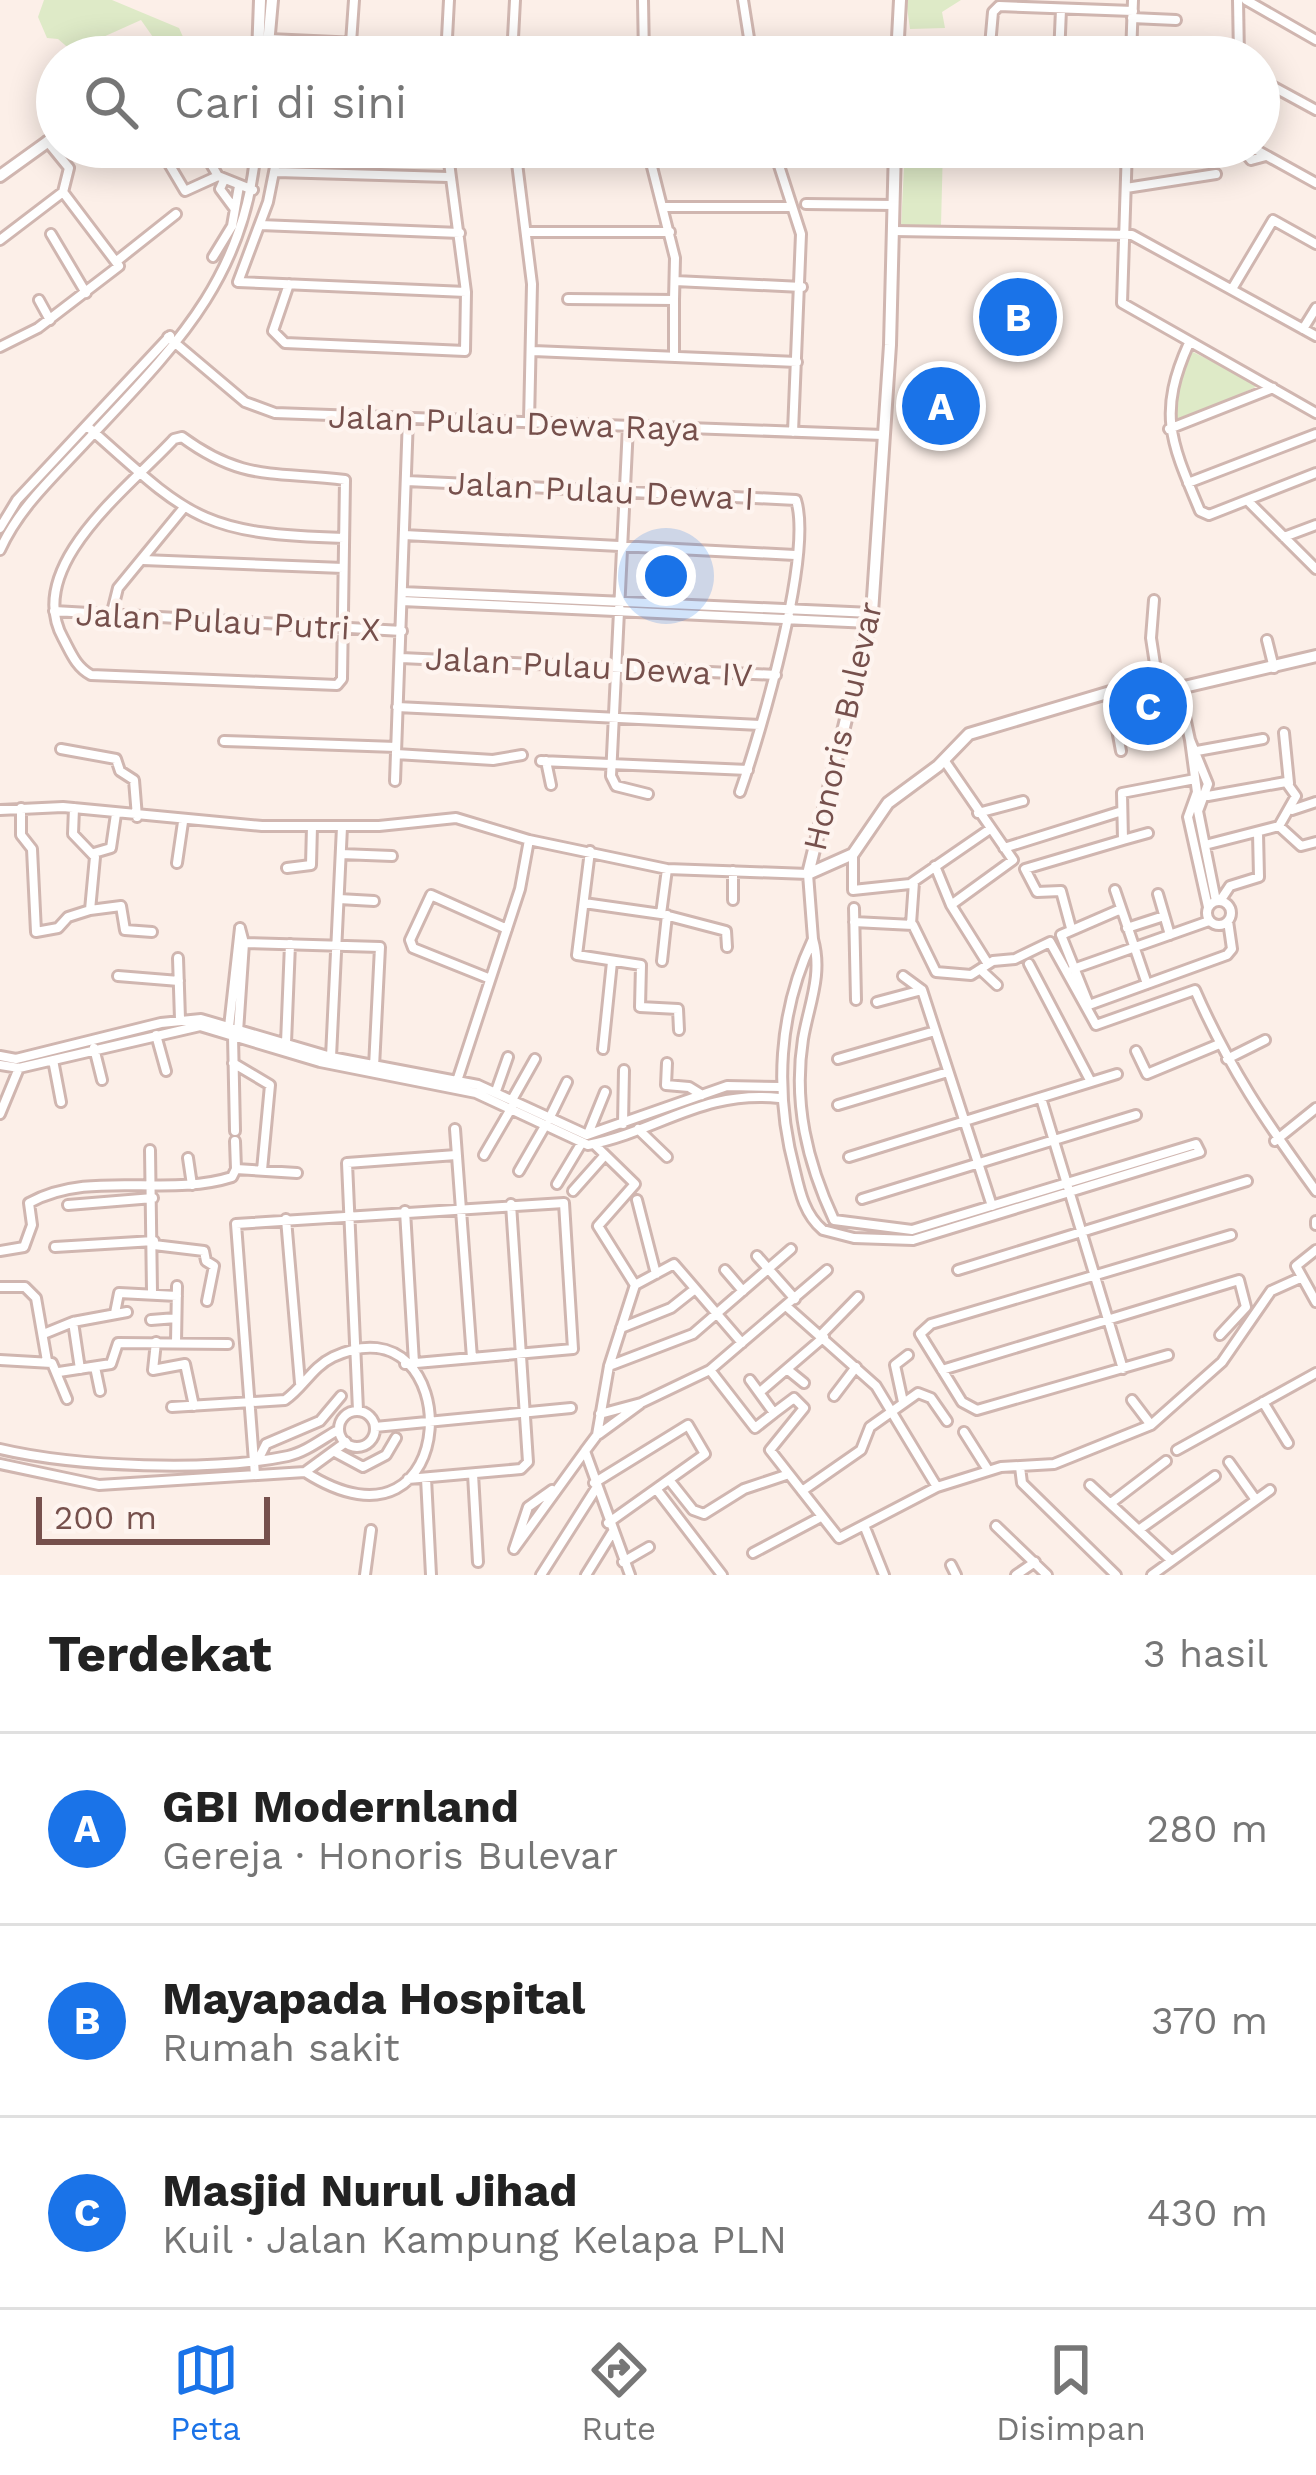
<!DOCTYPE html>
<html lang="id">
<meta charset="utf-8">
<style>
body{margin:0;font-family:"Work Sans",sans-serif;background:#f2f2f2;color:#222}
.scale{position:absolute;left:36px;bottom:30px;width:234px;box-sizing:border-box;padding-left:12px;border:6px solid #76504c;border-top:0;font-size:33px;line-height:42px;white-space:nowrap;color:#76504c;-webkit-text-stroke:9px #fef4ef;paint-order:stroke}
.you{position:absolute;left:666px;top:576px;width:42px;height:42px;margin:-30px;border:9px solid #fff;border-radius:50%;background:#1a73e8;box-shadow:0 0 0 18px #1a73e833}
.badge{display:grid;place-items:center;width:78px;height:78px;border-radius:50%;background:#1a73e8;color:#fff;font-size:39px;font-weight:700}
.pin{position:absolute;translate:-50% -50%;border:6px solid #fff;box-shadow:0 3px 12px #0006}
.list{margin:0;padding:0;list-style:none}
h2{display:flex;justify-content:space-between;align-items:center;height:156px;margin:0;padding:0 48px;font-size:51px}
h2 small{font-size:39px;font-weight:400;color:#767676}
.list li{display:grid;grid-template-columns:78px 1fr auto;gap:36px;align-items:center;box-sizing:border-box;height:192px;padding:0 48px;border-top:3px solid #e0e0e0}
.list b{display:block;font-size:45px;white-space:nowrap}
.list p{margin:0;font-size:39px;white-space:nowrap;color:#767676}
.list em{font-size:39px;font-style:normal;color:#767676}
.icon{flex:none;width:66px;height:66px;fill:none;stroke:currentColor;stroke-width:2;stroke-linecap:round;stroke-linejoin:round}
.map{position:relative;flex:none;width:1316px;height:1575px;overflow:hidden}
.search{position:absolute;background:#fff;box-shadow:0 6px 30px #0003;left:36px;right:36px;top:36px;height:132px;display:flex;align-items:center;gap:30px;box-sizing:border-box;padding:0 42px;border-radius:66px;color:#767676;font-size:45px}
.sheet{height:732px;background:#fff}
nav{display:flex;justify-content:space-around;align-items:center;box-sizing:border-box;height:168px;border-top:3px solid #e0e0e0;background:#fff;font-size:33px;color:#767676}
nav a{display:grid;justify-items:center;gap:6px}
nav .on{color:#1a73e8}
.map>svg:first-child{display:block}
</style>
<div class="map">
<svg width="1316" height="1575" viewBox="0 0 1316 1575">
<rect width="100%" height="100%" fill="#fcefe8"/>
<path fill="#deeac7" d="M44 0H112L179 28 184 39 181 46 162 50 141 20 72 51 58 39 47 38 38 17Z
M906 0H961L942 12 945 28 910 29Z
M905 147H943L941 225 901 227Z
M1191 351 1260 385 1172 425 1175 387Z"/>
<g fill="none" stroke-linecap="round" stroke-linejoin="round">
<g stroke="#d0b6b0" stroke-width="14">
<path id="minor" d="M643 0 644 57
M743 0 752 57
M1238 0 1239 57
M1246 0 1316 40
M1132 18 1176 20
M269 39 447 47
M351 43 354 0
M749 45 897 50
M446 57 449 0
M512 57 515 0
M989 57 993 12 999 6 1133 11
M1059 57 1061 9
M1131 57 1133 0
M1259 79 1316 110
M159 147 185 191 218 176
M201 147 218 176 253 190
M279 147 268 202 238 282 466 292
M515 147 532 284 529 422
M647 147 675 258 674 300
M773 147 801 234 793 432
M985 147 1127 158
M1127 147 1122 303 1316 413
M1241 147 1251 160 1266 156
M1251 147 1316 183
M516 159 648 155
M277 172 448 177
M224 180 220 189 234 208
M1126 188 1216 174
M806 204 894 205
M663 207H792
M260 225 460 233
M894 231 1132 235 1316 336
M526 232H670
M51 234 86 293
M0 240 63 192 69 168 47 141
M213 257 232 226 239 186
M118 260 176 214
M675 281 802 287
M289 284 273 331 285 343 465 351 466 292 447 147
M1232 289 1273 220 1316 244
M568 299 674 300V357
M39 300 50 320
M1303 329 1316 308
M168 337 245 402 275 413 883 435
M1189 343C1157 414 1171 442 1200 511L1209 515 1316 473
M0 347 38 328 119 266 63 192
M533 351 797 362
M87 426C190 518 200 534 344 538
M628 426 611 776 616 786 648 794
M1169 429 1273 388
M182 437C243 482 275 471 345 480L342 679 337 685 91 675C76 667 71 653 63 638 23 566 131 486 174 439Z
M407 481 796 500C813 555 761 732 740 792
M1188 483 1316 434
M1249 502 1316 569
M0 528 17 500 170 336
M404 535 795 555
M1284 537 1316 525
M0 550C18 510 49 481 79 449 167 354 246 283 256 147
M143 560 343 568
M402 592 872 613
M1154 600 1151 638 1159 690
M402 601 870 623
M54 611 402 631
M111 616 118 588 182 510
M1267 640 1274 668
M401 658 776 675
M1179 689 1190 740
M1167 691 1170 729
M1110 692 1121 751
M397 707 760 725
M1284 733 1289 783
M224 741 396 747
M61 749 116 759 120 771 134 780 137 817
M1197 751 1263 739
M396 754 493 760 522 755
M944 760 1013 860 951 905
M541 761 748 770
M546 761 551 785
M395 781 408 417
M21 808V835L32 849 36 932 58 928 68 917 90 910 95 857 73 834 74 808
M0 810 63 807 262 826H379L456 818 529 840 667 869 808 874 813 939
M1292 810 1316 802
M978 813 1023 801
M1279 826 1301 846 1316 842
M1148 833 1123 840 1122 793 1195 779
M1205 845 1279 826 1296 796 1286 782 1208 796
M1004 848 1119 812
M590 851 577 955 641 965 640 1007 678 1009 679 1030
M94 853 111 848 116 814
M341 854 392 856
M853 854V890L910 884 990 829
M177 863 183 822
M935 866 951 905 988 964
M287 868 311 865 312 826
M1115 890 1147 984
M1158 894 1170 935
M339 899 374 901
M733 900V871
M1207 913a12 12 0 1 1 24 0a12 12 0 1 1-24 0Z
M1220 901 1230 886 1259 877 1258 833
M584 903 661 914 726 931 727 947
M1208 907 1188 817 1197 792 1190 740 1208 784 1198 811 1216 901
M854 908 856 1000
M1121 909 1061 935 1089 1005 1227 955 1232 949 1228 921
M90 910 121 906 125 930 152 932
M661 914 667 869
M854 922 913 925 936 972 971 975 993 961 1015 959 1050 942 1096 1025 1195 990C1229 1068 1266 1122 1316 1191
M911 924 914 882
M1071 928 1061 891 1037 892 1025 869 1123 840
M1127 928 1164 916
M813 939C823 975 809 1004 803 1039 793 1103 807 1162 834 1220L912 1230 1196 1144 1200 1152 913 1240 854 1238 823 1230C805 1215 800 1193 795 1171 774 1093 778 1013 813 939Z
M244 943 380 947 374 1067
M178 958 180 1019
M662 961 667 915
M1029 964 1091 1082
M1073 969 1209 921
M982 971 997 985
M118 976 179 981
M903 976 922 990 992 1206
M488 978 413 948 410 940 431 895 507 929
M877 1002 922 990
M229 1027 240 928
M238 1032 244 943 240 928
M156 1035 166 1071
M233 1036 235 1131
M286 1043 290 944
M94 1048 102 1080
M603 1049 612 962
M1136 1051 1147 1074 1217 1045
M0 1056 16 1059 161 1023 201 1019 331 1057 478 1085 587 1135 727 1086 780 1087
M331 1057 342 827
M838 1059 935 1031
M1227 1059 1265 1040
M53 1060 61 1102
M233 1063 270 1085 262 1170
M667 1063 666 1085 689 1087 702 1095
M0 1065 19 1068 200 1026 320 1062 476 1093 588 1145C659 1131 702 1090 779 1098
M457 1081 520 889 529 840
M496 1091 508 1057
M513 1098 535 1059
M1041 1098 1123 1369
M838 1105 948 1072
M0 1114 19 1068
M549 1119 567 1082
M623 1124 624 1070
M455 1129 472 1358
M638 1129 667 1157
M588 1134 605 1092
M235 1141 236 1169
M1275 1141 1316 1108
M595 1145 635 1184 598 1226 635 1285 609 1366 597 1435 585 1451 630 1575
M150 1150 152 1292
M484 1155 512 1107
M849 1157 1117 1074
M188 1158 192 1185
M519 1171 545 1126
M557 1184 581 1144
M573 1191 605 1155
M862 1199 1136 1115
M637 1200 656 1274
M68 1205 153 1198
M405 1211 414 1363
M286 1219 300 1383
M1316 1221V1225
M154 1245 204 1251 206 1261 214 1266 207 1301
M55 1247 154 1241
M1316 1250 1296 1266 1316 1302
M0 1251 24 1247 32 1225 29 1203C91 1169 166 1198 232 1177L236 1169 297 1173
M757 1256 795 1299
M725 1270 743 1291
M958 1270 1247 1181
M635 1285 674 1264 742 1343
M0 1287H25L36 1298 47 1361
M786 1306 876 1386 937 1487
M115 1313 119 1293 177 1296
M151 1320 176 1318
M621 1328 671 1308 695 1289
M46 1333 73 1322
M821 1335 858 1297
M156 1342 153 1370 185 1364 194 1406
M176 1342 177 1286
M1168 1355 977 1410 962 1402 920 1334 931 1324 1231 1235
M0 1360 52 1363 67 1399
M609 1366 693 1334 791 1249
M95 1367 100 1391
M80 1369 73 1322 127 1312
M710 1370 755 1428 774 1413
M788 1370 804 1383
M942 1370 1239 1280 1246 1307 1220 1335
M59 1372 111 1364 118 1343 228 1344
M750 1380 774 1413 794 1398 804 1408 770 1450 839 1538 937 1487 1001 1467 1054 1464 1151 1425 1222 1362 1271 1291 1300 1278
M760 1392 824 1337
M834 1396 856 1367
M1132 1400 1151 1425
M903 1402 895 1365 908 1355
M1263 1402 1288 1443
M172 1407 285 1400C303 1388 312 1367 333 1357 467 1294 466 1575 305 1472
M358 1410 347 1163 456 1155
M339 1429a18 18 0 1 1 36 0a18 18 0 1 1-36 0Z
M600 1414 641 1403 710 1370 827 1270
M375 1427 571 1408
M964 1432 988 1470
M599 1434 640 1404
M0 1449C76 1467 212 1472 288 1456 306 1452 322 1439 338 1430
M1177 1450 1316 1373
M335 1452 363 1467 386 1455 396 1438
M259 1458 266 1444 320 1421 341 1396
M1229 1462 1256 1500
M0 1464 99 1485 305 1472 346 1442
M1020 1467 1022 1483 1116 1575
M473 1474 478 1562
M255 1475 236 1224 564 1203 573 1349 405 1364
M426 1478 431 1575
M408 1479 521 1469 528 1462 511 1204
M670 1481 693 1510 704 1514 744 1489 786 1475
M594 1483 688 1425 705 1454 608 1523
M1090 1485 1171 1560
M657 1490 722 1575
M802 1491 861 1450 870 1427 918 1393 931 1398 947 1421
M1111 1503 1166 1461
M864 1525 884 1575
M996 1526 1047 1575
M1140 1529 1215 1476
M514 1549 585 1451
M514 1549 528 1507 552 1490
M753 1553 819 1518
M623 1562 649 1547
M951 1565 956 1575
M365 1575 371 1530
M541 1575 595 1490
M586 1575 612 1533
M1016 1575 1035 1562
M1152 1575 1270 1490"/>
</g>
<g stroke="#d0b6b0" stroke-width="16">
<path id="tertiary" d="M258 56 260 0
M183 57 267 56 272 0
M897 57 900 0
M895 147 890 345 872 613 808 874 853 854 888 803 938 766 969 734 1124 688 1167 691 1316 656
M0 176 57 135"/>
</g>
<use href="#minor" stroke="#fff" stroke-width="8"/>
<use href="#tertiary" stroke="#fff" stroke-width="10"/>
</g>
<g text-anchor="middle" stroke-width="9" stroke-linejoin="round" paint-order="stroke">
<g font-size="33" fill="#76504c" stroke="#fef4ef">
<text transform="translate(514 422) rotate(2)" y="12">Jalan Pulau Dewa Raya</text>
<text transform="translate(601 490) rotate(3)" y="12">Jalan Pulau Dewa I</text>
<text transform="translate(228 621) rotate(3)" y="12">Jalan Pulau Putri X</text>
<text transform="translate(589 666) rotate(3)" y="12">Jalan Pulau Dewa IV</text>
<text transform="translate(842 726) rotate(-77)" y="12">Honoris Bulevar</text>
</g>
</g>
</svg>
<div class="scale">200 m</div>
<div class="you"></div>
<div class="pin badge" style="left:941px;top:406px">A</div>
<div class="pin badge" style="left:1018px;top:317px">B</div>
<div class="pin badge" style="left:1148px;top:706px">C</div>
<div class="search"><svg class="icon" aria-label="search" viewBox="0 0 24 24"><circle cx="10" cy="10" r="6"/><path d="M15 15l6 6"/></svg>Cari di sini</div>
</div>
<section class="sheet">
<h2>Terdekat<small>3 hasil</small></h2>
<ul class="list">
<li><span class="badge">A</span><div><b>GBI Modernland</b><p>Gereja · Honoris Bulevar</p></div><em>280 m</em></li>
<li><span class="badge">B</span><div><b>Mayapada Hospital</b><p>Rumah sakit</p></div><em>370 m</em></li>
<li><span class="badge">C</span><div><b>Masjid Nurul Jihad</b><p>Kuil · Jalan Kampung Kelapa PLN</p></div><em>430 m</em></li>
</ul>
</section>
<nav>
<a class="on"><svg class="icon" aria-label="map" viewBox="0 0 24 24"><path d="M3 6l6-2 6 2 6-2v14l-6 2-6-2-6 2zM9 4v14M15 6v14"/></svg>Peta</a>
<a><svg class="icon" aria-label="directions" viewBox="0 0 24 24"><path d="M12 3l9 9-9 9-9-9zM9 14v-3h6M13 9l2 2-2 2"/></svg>Rute</a>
<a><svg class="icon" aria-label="saved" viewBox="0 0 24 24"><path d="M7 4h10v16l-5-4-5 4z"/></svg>Disimpan</a>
</nav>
